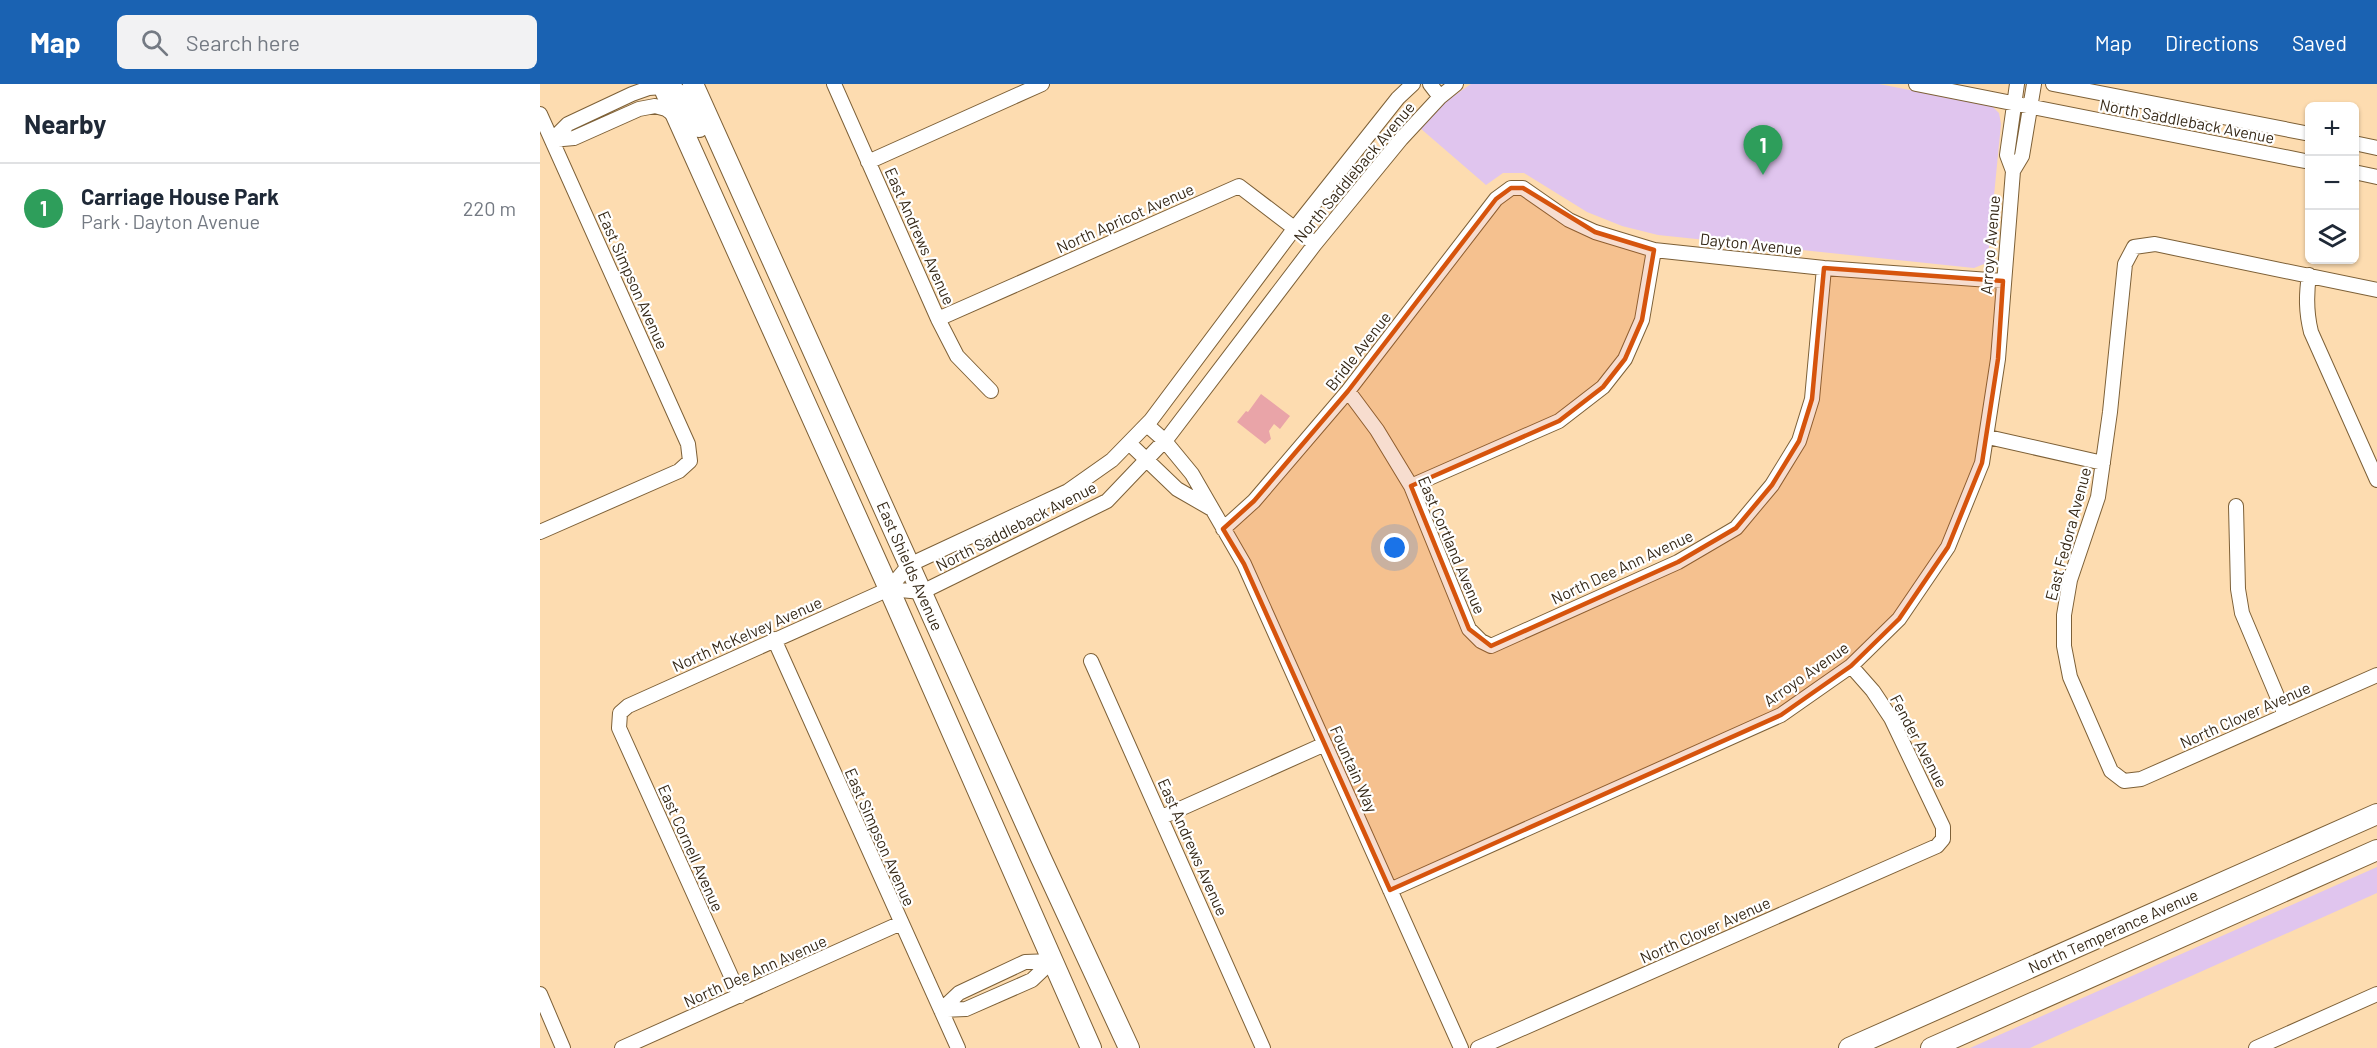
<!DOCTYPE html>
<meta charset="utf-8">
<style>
body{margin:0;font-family:Barlow,sans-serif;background:#f2f2f3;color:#1f2937}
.controls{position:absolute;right:18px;top:18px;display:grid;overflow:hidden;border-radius:9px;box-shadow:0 2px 4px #0004}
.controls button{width:54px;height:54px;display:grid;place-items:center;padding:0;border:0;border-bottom:2px solid #e0e1e3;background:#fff;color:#1f2937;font:30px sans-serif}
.you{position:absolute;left:855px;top:464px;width:21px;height:21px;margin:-15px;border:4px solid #fff;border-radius:50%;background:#1a73e8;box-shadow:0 0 0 9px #1a73e833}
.badge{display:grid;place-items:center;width:39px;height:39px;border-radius:50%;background:#1a62b2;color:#fff;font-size:20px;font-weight:700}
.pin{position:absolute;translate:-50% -50px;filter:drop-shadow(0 2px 3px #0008)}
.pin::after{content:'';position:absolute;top:32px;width:21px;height:18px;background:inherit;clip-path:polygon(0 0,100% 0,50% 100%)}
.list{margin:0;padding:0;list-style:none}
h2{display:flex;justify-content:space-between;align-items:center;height:78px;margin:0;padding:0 24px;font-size:26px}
h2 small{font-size:20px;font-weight:400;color:#747a83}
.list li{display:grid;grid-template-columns:39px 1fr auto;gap:18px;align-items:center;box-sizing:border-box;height:90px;padding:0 24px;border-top:2px solid #e0e1e3}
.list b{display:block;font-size:22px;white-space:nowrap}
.list p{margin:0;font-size:20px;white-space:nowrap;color:#747a83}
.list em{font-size:20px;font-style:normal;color:#747a83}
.icon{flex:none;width:33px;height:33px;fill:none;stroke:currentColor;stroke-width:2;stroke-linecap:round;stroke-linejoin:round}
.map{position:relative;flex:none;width:1837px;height:964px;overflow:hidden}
header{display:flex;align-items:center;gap:36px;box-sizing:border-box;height:84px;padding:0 30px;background:#1a62b2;color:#fff}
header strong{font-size:28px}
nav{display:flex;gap:33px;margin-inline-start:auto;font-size:21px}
.search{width:420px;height:54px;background:#f2f2f3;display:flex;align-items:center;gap:15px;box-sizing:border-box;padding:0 21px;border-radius:9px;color:#747a83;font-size:22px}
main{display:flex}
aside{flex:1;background:#fff}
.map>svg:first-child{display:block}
</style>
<header>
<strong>Map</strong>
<div class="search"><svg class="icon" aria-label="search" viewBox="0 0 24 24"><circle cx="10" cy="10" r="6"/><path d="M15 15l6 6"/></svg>Search here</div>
<nav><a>Map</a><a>Directions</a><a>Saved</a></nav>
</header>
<main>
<aside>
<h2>Nearby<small></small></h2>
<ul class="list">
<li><span class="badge" style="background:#2e9e5b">1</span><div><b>Carriage House Park</b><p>Park · Dayton Avenue</p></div><em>220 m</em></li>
</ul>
</aside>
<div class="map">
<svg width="1837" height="964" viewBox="0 0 1837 964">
<rect width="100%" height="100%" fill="#fddcb0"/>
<path fill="#e0c5ee" d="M931 0H1339L1452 22 1459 29 1461 40 1448 173 1444 180 1434 184 1118 151 1082 142 1047 128 984 89H963L946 101 880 44 902 20Z
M1837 783V809L1490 964H1430Z"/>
<path fill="#e9a4a8" d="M721 310 750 332 740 345 734 340 729 347 731 355 725 360 697 338 706 327 708 328Z"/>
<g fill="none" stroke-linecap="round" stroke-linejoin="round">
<g stroke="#7d6037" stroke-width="16">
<path id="minor" d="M294 0 398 235 417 272 451 307
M890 0 900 13
M1376 0 1770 78
M1513 0 1770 50
M0 30 148 360 150 377 139 387 0 448
M12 56 34 54 99 25 115 22 126 25 137 33
M12 56 28 40 92 10 109 4 123 3
M1814 59 1837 64
M328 78 502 0
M1473 87 1467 71 1477 0
M1814 88 1837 93
M1769 191C1766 212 1766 228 1771 248L1837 396
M1837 206 1615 160 1594 163 1585 180 1570 328 1558 413 1530 496 1524 531V562L1530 593 1571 687 1584 697 1601 695 1837 591
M398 235 699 102 775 160
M808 307 837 346 871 402 929 545 941 557 951 562 1138 478 1196 444 1232 401 1259 357 1272 315 1284 184
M607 341 624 356 652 390 704 480 921 964
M1448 353 1563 379
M589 359 637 405 670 424
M871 402 1019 337 1063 303 1085 275 1102 236 1114 166
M1696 422 1698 505 1702 529 1745 631
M683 445 714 417 808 307 956 115 971 104H983L1029 136 1055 148 1114 166 1284 184 1463 197
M349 505 382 508 567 417 629 352 775 160 861 55 900 13 916 0
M234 555 418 964
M551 577 723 964
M622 733 785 660
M850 806 1241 631 1311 582 1359 535 1408 463 1442 379 1458 275 1473 87 1482 72 1494 0
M0 910 23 964
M200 912 79 644 80 629 88 622 349 505 369 481 528 407 572 376 611 336 754 145 858 14 873 0
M401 926 419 909 485 878 512 877
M401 926 426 925 492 896 512 877
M82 964 361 839
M938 964 1397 762 1403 755V743L1351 634 1333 607 1311 582
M1716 964 1837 910"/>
</g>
<g stroke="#7d6037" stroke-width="22">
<path id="secondary" d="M122 0 349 505 551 964
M153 0 501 774 589 964
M123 3C144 8 151 24 159 43
M1309 964 1837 730
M1391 964 1837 766"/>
</g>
<use href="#minor" stroke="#fff" stroke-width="14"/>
<use href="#secondary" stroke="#fff" stroke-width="20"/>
</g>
<path fill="#d6540d" fill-opacity="0.2" stroke="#d6540d" stroke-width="4.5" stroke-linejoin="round" d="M971 104H983L1055 148 1114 166 1102 236 1085 275 1063 303 1019 337 871 402 929 545 951 562 1138 478 1196 444 1232 401 1259 357 1272 315 1284 184 1463 197 1458 275 1442 379 1408 463 1359 535 1311 582 1241 631 850 806 704 480 683 445 714 417 808 307 956 115Z"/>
<g text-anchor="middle" stroke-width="4.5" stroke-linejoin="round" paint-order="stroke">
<g font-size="16" fill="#362918" stroke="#fff">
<text transform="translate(1647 37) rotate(11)" y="6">North Saddleback Avenue</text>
<text transform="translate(814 88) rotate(-50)" y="6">North Saddleback Avenue</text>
<text transform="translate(585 134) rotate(-24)" y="6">North Apricot Avenue</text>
<text transform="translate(380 152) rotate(66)" y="6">East Andrews Avenue</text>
<text transform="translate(1211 160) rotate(6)" y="6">Dayton Avenue</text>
<text transform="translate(1450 161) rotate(-85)" y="6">Arroyo Avenue</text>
<text transform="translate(93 196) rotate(66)" y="6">East Simpson Avenue</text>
<text transform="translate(818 267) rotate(-52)" y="6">Bridle Avenue</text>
<text transform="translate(476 442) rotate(-27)" y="6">North Saddleback Avenue</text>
<text transform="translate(1528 450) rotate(-75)" y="6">East Fedora Avenue</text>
<text transform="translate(912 461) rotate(67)" y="6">East Cortland Avenue</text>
<text transform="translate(370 482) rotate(66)" y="6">East Shields Avenue</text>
<text transform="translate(1082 483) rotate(-25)" y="6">North Dee Ann Avenue</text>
<text transform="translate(207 550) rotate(-24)" y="6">North McKelvey Avenue</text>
<text transform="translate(1266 590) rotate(-35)" y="6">Arroyo Avenue</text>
<text transform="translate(1705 631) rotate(-24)" y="6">North Clover Avenue</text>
<text transform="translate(1379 657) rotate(62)" y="6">Fender Avenue</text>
<text transform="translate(814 685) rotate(66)" y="6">Fountain Way</text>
<text transform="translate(340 753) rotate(66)" y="6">East Simpson Avenue</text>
<text transform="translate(653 763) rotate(66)" y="6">East Andrews Avenue</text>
<text transform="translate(151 764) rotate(66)" y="6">East Cornell Avenue</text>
<text transform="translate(1165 846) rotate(-24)" y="6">North Clover Avenue</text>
<text transform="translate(1573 847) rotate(-24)" y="6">North Temperance Avenue</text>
<text transform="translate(215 887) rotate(-24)" y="6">North Dee Ann Avenue</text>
</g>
</g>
</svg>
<div class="controls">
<button>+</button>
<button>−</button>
<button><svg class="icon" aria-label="layers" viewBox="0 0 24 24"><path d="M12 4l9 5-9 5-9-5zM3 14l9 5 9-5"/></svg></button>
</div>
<div class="you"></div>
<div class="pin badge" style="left:1223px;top:91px;background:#2e9e5b">1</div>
</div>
</main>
